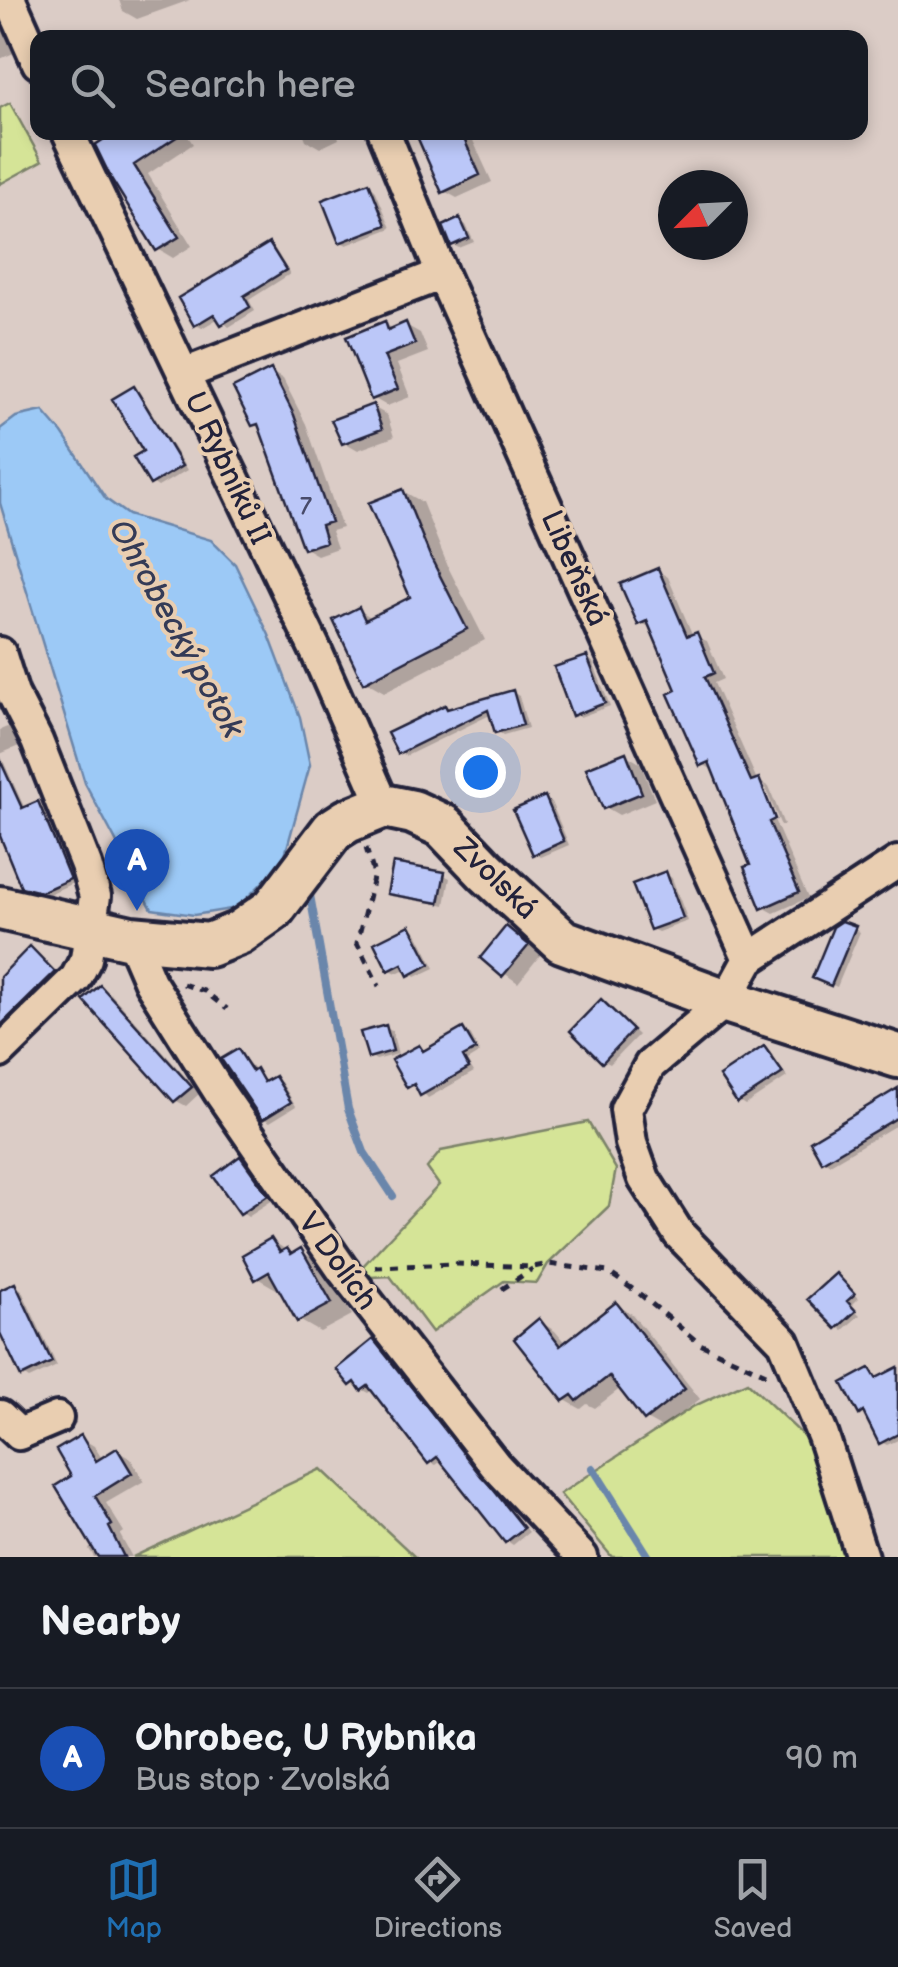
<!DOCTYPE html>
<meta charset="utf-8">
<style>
body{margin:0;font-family:"Balsamiq Sans",sans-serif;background:#242831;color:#f1f3f6}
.compass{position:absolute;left:658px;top:170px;width:90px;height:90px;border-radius:50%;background:#171b24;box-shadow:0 5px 15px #0003;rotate:246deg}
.you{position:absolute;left:480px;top:772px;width:35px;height:35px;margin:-25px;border:8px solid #fff;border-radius:50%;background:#1a73e8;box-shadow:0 0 0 15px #1a73e833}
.badge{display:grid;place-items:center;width:65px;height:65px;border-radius:50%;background:#1f6fb2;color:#fff;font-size:32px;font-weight:700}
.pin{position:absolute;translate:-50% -82px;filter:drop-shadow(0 2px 5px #0008)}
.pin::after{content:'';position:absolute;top:52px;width:35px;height:30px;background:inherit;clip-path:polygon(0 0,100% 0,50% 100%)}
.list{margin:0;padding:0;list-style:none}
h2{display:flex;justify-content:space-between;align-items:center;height:130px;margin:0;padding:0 40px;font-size:42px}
h2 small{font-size:32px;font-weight:400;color:#9ea1a6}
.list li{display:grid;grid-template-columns:65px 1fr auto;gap:30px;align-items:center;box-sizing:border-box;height:140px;padding:0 40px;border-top:2px solid #363941}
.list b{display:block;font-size:38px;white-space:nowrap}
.list p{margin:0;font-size:32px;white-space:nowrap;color:#9ea1a6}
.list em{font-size:32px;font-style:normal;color:#9ea1a6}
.icon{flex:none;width:55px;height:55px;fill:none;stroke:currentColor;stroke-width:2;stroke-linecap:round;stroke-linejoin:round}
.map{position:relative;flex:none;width:898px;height:1557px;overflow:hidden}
.search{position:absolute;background:#171b24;box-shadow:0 5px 15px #0003;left:30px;right:30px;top:30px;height:110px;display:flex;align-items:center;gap:25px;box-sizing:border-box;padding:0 35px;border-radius:20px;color:#9ea1a6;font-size:38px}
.sheet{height:270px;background:#171b24}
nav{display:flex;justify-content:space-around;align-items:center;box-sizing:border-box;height:140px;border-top:2px solid #363941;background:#171b24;font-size:28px;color:#9ea1a6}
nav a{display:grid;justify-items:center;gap:5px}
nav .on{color:#1f6fb2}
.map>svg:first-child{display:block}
</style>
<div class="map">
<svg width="898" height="1557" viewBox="0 0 898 1557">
<rect width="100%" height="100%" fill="#dbccc6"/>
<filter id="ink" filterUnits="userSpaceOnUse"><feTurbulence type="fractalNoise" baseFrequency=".01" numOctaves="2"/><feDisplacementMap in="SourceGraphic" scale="20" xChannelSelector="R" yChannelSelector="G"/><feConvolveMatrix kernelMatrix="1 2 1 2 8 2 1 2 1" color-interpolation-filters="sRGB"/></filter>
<g filter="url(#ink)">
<path fill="#d5e497" stroke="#7c8369" stroke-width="2.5" d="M10 103 42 161 0 184V108Z
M588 1122 616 1169 609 1206 548 1264 537 1283 504 1281 432 1332 390 1276 371 1277 362 1267 439 1185 427 1168 441 1151Z
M747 1382 811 1443 849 1557H612L560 1494 694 1406Z
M321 1469 415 1557H133Z"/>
<path fill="#9cc9f6" stroke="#6b86ab" stroke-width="2.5" d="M43 411 62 433 106 499 128 515 211 540 235 564 269 635 300 717 310 765 283 862 237 908 194 915 152 909 85 783 0 503V429L16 417Z"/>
<path fill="#0003" d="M119 0H190L137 19 123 11Z
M0 13 16 52 0 59Z
M120 132H185L193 144 148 174 192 246 173 258 158 249Z
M303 132H337L339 139 320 148 306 140Z
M416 132 470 134 492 182 457 198 444 191Z
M369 185 375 189 391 228 347 245 341 242Z
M460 221 466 225 474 242 459 248 453 245Z
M269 246 275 249 290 274 249 300 255 311 229 327 219 318 202 328 196 325Z
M385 324 395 330 406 325 420 333 428 352 397 364 410 397 387 406 373 398Z
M271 372 283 379 306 424 342 528 331 531 337 548 317 555 305 548 262 429 254 425Z
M134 389 140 393 187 470 158 487 152 483Z
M373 407 387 415 394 437 358 450 344 442Z
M403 491 422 502 449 569 485 640 384 692 365 681 359 610 374 619 413 598Z
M658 571 668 577 693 636 707 641 723 679 714 683 757 780 769 787 784 825 781 826 764 785H759L808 898 774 913 763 907 753 866 713 770 702 764 679 691 653 628 640 623Z
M587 658 593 662 610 706 580 717 574 714Z
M512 692 519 696 528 728 503 735 497 731 492 714 406 756 400 752 444 707 451 711Z
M7 727 13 730 19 746 0 754 25 809 38 804 44 807 75 882 49 894 23 885 0 830V730Z
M626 755 640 763 655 800 619 815 605 807Z
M545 799 551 802 569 845 541 857 535 853Z
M665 874 672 878 688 921 658 932 652 929Z
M444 875 450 878 445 905 390 892Z
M410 928 416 931 435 968 416 977 407 968 397 973 390 970Z
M507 929 541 954 518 983 483 958Z
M854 929 860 932 837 987 821 980Z
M37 953 60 977 0 1035V980Z
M101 988 111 994 200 1093 186 1106 175 1100Z
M608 1006 638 1035 610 1064 604 1061Z
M385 1028 392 1031 398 1054 376 1060 370 1056Z
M463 1031 470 1034 480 1053 467 1061 474 1072 428 1098 419 1088 409 1086 419 1048 426 1052Z
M764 1049 770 1052 787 1077 745 1105 739 1101Z
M238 1051 267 1083 275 1079 281 1082 296 1106 270 1122 263 1118Z
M898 1091V1124L830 1164 824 1160Z
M240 1159 246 1163 273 1200 248 1216 242 1212Z
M271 1240 294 1255 301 1251 322 1264 352 1315 320 1332 299 1320 281 1288 278 1290 257 1278Z
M836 1276 859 1298 851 1306 860 1315 843 1330 837 1327Z
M15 1286 21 1289 57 1366 29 1379 23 1375 0 1328V1293Z
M616 1305 632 1314 700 1399 662 1428 646 1419 621 1388 595 1408 587 1404 581 1409 565 1400 539 1321 555 1331 566 1344Z
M373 1342 379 1346 529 1532 513 1545 507 1541 443 1460 436 1465 430 1462 374 1389 369 1393 352 1384Z
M898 1369V1440L887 1445 881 1442 868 1417 861 1413 870 1371 879 1379Z
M81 1438 94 1446 103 1460 117 1451 131 1459 144 1481 106 1503 124 1532 120 1535 132 1557H94L89 1549 94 1546 75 1477Z"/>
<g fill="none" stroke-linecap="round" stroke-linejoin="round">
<path stroke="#6b86ab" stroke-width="8" d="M310 895 348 1109 364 1152 393 1196
M593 1468 649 1557"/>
</g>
<path fill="#bbc7f8" stroke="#22223b" stroke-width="2.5" d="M115 132H184L134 165 179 237 156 251 112 180 95 145Z
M415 132H461L480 175 442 193Z
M369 182 386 225 339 243 322 200Z
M460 218 469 238 451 246 443 226Z
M269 243 286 270 244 296 250 307 221 325 214 314 194 326 178 298Z
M385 321 388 330 406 322 415 344 384 356 398 389 371 400 346 337Z
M271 369 294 415 331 522 321 525 326 542 303 549 258 424 252 426 233 388Z
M134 386 182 466 150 485 133 457 143 451 112 399Z
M373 404 382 429 342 444 331 420Z
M403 489 430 556 467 629 363 683 333 620 359 607 365 620 410 597 368 503Z
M658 568 687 636 697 632 714 673 705 677 751 781 759 778 775 819 769 822 799 892 761 909 744 867 750 865 709 762 700 766 668 694 676 690 647 621 638 625 620 584Z
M587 656 605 703 572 716 554 667Z
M513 690 523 725 495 733 488 710 398 754 387 733 445 705 447 709Z
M626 752 642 793 603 809 586 768Z
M0 760 22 808 38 801 70 879 41 892 21 887 0 836Z
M545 796 564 841 533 855 513 810Z
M393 863 445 872 439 903 387 894Z
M666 871 683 918 650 930 632 884Z
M842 921 856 926 831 986 812 978 833 927Z
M410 925 430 964 408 976 402 964 388 971 374 943Z
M506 926 529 945 502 977 480 958Z
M30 946 55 972 0 1026V977Z
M100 985 192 1087 174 1102 83 1000Z
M601 999 633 1030 602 1063 570 1031Z
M386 1025 393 1051 368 1058 360 1032Z
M463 1028 476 1050 463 1057 469 1068 420 1096 414 1084 407 1088 391 1060 419 1045 423 1051Z
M764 1046 783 1073 737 1103 719 1076Z
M238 1049 252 1071 256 1068 264 1082 275 1076 291 1102 262 1120 221 1059Z
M898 1088V1117L822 1162 810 1141Z
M240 1156 268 1195 240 1214 213 1176Z
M271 1238 280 1252 287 1248 291 1254 301 1248 332 1303 297 1322 269 1272 255 1280 242 1255Z
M836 1273 855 1294 847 1301 856 1311 836 1329 807 1299Z
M15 1283 52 1362 21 1377 0 1333V1290Z
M616 1302 685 1389 644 1421 609 1376 577 1401 572 1395 563 1401 514 1339 539 1318 560 1346Z
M373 1339 524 1528 505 1543 437 1457 428 1464 368 1386 361 1391 355 1382 350 1386 336 1369Z
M898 1367V1434L879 1444 863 1412 859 1415 842 1383 870 1368 876 1378Z
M81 1435 96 1461 117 1448 132 1473 95 1496 112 1525 109 1527 124 1557H98L55 1486 71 1476 56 1450Z"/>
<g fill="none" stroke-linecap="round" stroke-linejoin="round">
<g stroke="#22223b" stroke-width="38">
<path id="street" d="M10 0 38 63
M68 132 316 651 384 806
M384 132 442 274 749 959 726 1001 650 1065 626 1109 631 1143 644 1179 679 1234 784 1342 823 1436 862 1557
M184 374 442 274
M0 653 13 694 37 741 86 865 95 896 86 959 76 978 0 1052
M131 938 150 982 220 1093 342 1269 495 1465 582 1557
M749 959 898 862
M0 1416 19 1434 57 1418"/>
</g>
<g stroke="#22223b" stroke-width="50">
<path id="secondary" d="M0 908 131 938 209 945 239 933 273 909 333 830 347 821 384 806 413 812 443 826 486 871 562 941 726 1001 898 1056"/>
</g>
<path stroke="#22223b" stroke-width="5" stroke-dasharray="8 8" stroke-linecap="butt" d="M366 848 374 874 357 943 379 986
M183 984 204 991 227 1009
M375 1267 457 1264 534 1267 548 1264 608 1272 641 1295 700 1344 766 1374
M502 1289 532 1269"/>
<use href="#street" stroke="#e9ceb1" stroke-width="30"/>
<use href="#secondary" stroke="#e9ceb1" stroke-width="42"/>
</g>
</g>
<g text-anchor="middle" stroke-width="8" stroke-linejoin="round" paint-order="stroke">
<g font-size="25" fill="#484b6a">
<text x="306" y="514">7</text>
</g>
<g font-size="30" fill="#22223b" stroke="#e9ceb1">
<text transform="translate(228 468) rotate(65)" y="10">U Rybníků II</text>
<text transform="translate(575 568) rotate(66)" y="10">Libeňská</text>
<text transform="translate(496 878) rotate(44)" y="10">Zvolská</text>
<text transform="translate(338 1261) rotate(54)" y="10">V Dolích</text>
</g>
<g font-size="32" font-style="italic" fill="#343b57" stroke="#e9ceb1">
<text transform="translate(177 628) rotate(61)" y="11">Ohrobecký potok</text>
</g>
</g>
</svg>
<svg class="compass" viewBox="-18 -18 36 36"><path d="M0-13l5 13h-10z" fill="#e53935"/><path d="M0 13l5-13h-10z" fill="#9ea1a6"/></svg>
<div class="you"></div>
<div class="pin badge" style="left:137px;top:911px;background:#1a4fb4">A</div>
<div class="search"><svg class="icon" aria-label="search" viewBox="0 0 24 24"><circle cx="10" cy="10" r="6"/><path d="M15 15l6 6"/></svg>Search here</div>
</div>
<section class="sheet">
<h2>Nearby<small></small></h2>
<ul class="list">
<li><span class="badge" style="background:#1a4fb4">A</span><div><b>Ohrobec, U Rybníka</b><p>Bus stop · Zvolská</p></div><em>90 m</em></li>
</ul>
</section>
<nav>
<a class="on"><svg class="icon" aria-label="map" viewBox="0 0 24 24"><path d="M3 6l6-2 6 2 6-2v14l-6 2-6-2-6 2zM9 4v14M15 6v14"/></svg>Map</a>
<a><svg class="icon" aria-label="directions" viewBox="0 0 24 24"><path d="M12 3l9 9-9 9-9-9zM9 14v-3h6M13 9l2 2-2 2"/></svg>Directions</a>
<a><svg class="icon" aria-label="saved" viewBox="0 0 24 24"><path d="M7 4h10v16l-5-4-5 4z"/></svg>Saved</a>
</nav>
